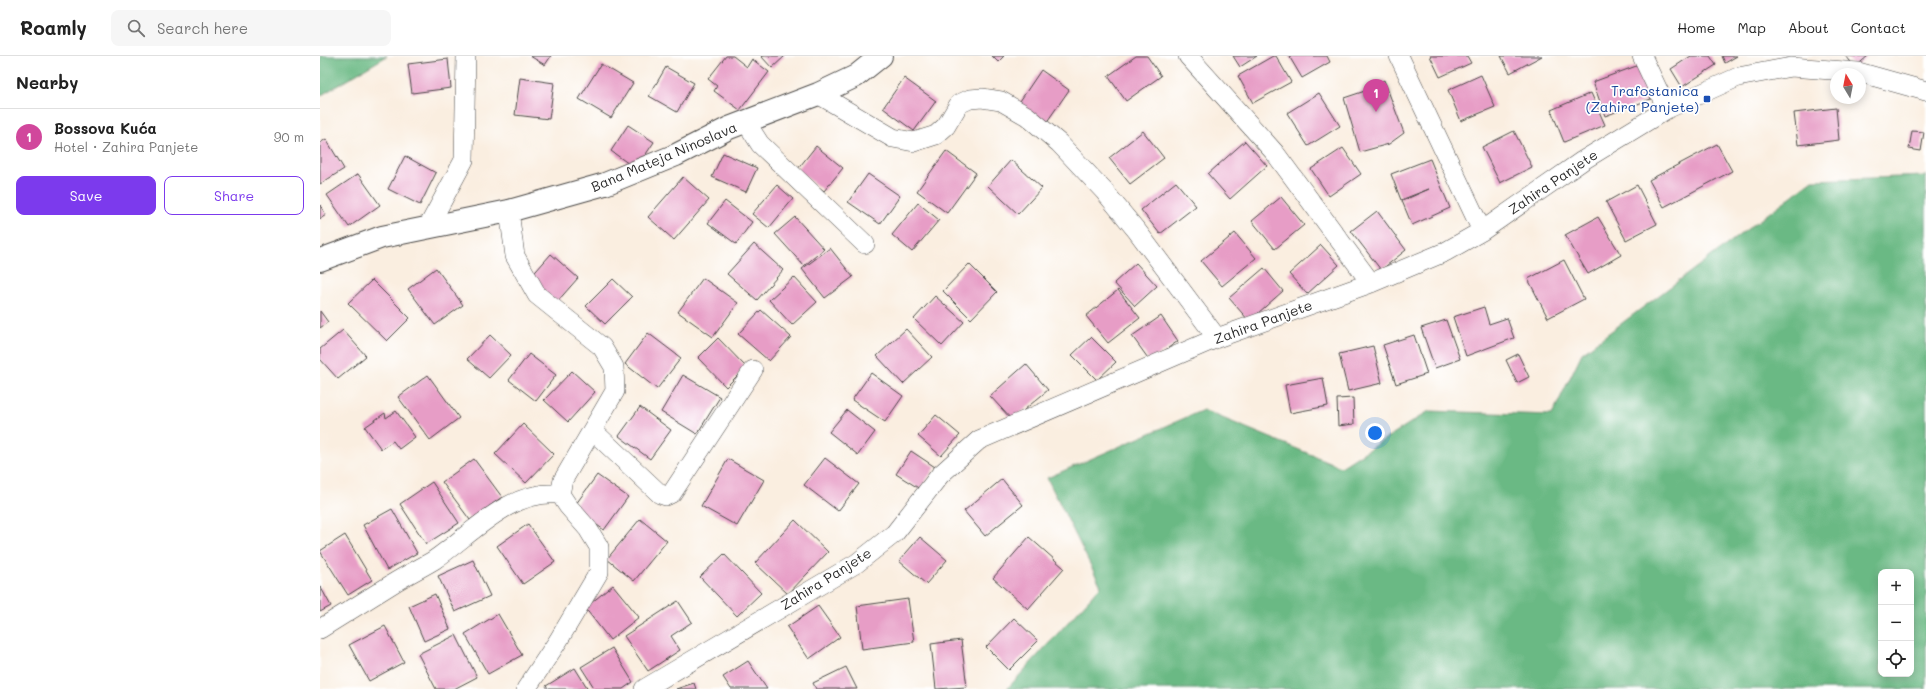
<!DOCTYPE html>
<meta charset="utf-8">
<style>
body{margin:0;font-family:Mali,sans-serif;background:#f6f6f6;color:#222}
.controls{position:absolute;right:12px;bottom:12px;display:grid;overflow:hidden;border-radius:8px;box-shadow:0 2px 10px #0003}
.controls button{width:36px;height:36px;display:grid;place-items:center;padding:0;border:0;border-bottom:1px solid #e0e0e0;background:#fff;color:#222;font:20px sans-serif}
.compass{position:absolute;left:1510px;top:12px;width:36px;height:36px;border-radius:50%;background:#fff;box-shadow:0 2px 10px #0003;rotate:350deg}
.you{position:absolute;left:1055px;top:377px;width:14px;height:14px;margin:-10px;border:3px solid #fff;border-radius:50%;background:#1a73e8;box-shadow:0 0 0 6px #1a73e833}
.badge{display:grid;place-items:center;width:26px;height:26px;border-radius:50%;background:#7c3aed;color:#fff;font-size:13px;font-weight:700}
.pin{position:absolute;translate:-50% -33px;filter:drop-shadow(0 1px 2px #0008)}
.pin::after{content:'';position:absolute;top:21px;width:14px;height:12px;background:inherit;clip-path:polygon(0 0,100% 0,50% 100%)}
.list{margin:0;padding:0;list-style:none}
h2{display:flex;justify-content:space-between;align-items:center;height:52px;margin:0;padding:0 16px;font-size:17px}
h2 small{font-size:13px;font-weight:400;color:#767676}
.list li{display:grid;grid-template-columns:26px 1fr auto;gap:12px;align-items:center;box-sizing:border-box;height:56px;padding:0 16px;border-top:1px solid #e0e0e0}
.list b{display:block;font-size:15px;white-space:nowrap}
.list p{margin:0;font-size:13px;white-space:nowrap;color:#767676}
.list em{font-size:13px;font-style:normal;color:#767676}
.actions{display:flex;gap:8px;padding:12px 16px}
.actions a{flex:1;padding:9px 0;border:1px solid #7c3aed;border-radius:8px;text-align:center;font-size:14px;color:#7c3aed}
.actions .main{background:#7c3aed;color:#fff}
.icon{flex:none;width:22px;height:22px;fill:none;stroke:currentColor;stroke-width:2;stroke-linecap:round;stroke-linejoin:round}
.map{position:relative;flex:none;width:1606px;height:633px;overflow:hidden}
header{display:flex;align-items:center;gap:24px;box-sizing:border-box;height:56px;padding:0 20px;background:#fff;border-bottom:1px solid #e0e0e0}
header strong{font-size:19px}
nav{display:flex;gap:22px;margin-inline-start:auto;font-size:14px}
.search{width:280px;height:36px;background:#f6f6f6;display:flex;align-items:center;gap:10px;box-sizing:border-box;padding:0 14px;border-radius:8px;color:#767676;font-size:15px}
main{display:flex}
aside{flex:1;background:#fff}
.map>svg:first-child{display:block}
</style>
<header>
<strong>Roamly</strong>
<div class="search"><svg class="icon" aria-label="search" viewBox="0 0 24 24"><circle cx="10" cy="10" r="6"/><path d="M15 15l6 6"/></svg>Search here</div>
<nav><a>Home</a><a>Map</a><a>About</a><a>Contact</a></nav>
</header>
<main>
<aside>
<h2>Nearby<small></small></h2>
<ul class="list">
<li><span class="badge" style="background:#d1479c">1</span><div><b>Bossova Kuća</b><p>Hotel · Zahira Panjete</p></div><em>90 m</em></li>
</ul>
<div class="actions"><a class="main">Save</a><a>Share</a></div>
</aside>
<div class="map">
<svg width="1606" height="633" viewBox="0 0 1606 633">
<rect width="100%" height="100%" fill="#fff"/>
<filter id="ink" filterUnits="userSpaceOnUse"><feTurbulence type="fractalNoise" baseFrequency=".025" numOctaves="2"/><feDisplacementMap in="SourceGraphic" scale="8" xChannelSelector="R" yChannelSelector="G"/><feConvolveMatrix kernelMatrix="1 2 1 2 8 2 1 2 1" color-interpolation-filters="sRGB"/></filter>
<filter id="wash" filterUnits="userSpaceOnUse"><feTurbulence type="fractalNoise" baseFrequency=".012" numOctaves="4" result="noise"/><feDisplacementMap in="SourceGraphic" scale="16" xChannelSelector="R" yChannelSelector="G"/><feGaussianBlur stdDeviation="0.9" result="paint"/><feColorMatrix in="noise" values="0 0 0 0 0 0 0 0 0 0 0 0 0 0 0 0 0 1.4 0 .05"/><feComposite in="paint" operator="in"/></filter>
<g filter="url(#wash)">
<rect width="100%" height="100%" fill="#faeee0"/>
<path fill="#6ab984" stroke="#4a7258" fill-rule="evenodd" d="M0 0H67L0 40Z
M1606 120V633H687L781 530 727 422 883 354 1021 411 1109 355 1232 359 1262 297 1493 124ZM1561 516H1591V618H1561Z"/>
<g id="blocks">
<path fill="#e79dc6" d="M210 0H231L225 9Z
M406 0H413L427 11 432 3 449 16 420 54 394 35 397 30 388 23Z
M441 0H465L452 12Z
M672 0H684L678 6Z
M816 0H827L841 20 806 45 788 20Z
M913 0H937L920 11Z
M953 0H956L971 26 933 47 918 20Z
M969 0H1007L1010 6 982 22Z
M1110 0H1147L1151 7 1120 21Z
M1181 0H1222L1190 17Z
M1371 0H1390L1396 9 1362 31 1351 13Z
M1402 0H1417L1405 7Z
M1526 0H1548L1535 11Z
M128 3 131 32 92 37 88 8Z
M281 8 313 27 291 62 259 43Z
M1319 9 1331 43 1285 60 1273 26Z
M346 11 374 27 357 56 329 40Z
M721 14 749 34 726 67 698 48Z
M1161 19 1175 51 1141 65 1128 34Z
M200 22 234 27 229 63 195 59Z
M584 22 616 45 594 75 563 52Z
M1064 24 1084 77 1069 88 1040 96 1024 42 1045 35Z
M999 37 1020 70 988 90 967 57Z
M1271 37 1285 69 1244 86 1231 54Z
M1516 52 1519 84 1478 89 1474 57Z
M308 69 334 86 316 113 291 95Z
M823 75 844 102 810 128 789 102Z
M1194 75 1212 111 1180 127 1162 91Z
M1592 75 1604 76 1601 95 1589 93Z
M6 83 24 113 0 128V87Z
M925 85 947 110 910 143 888 118Z
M1397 88 1412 115 1344 151 1329 124Z
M496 90 523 112 504 135 477 114Z
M1023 92 1041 118 1009 140 991 113Z
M626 95 656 117 627 157 597 135Z
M403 97 437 112 426 136 392 121Z
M85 100 116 117 100 149 68 133Z
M1110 103 1130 152 1092 169 1082 145 1109 133 1081 144 1071 118Z
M691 104 722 132 698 158 668 130Z
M38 118 60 149 29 171 7 139Z
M548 118 580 140 560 168 528 146Z
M363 121 389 144 354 184 328 161Z
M856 126 876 150 840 178 821 154Z
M457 129 473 143 449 172 432 158Z
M1317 129 1337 168 1306 184 1286 146Z
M961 141 984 169 955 193 932 165Z
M405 145 432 166 416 188 388 167Z
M598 147 619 164 592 196 572 179Z
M0 149 6 159 0 163Z
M1057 155 1086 194 1061 214 1031 175Z
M475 161 504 193 484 210 455 178Z
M1278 161 1301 199 1268 218 1245 179Z
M915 177 936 202 902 230 881 205Z
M434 188 463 214 437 244 407 218Z
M1001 189 1019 209 987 238 969 218Z
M510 192 533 221 505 242 482 213Z
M231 198 258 222 236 247 209 223Z
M1244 204 1264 243 1228 262 1208 223Z
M816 207 837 230 815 250 794 227Z
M649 208 677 236 651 263 623 235Z
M116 212 143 249 115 269 88 233Z
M944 212 963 235 929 265 909 242Z
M474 221 497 246 472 269 449 244Z
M383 222 418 247 393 281 358 256Z
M293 223 312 241 285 268 266 250Z
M52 224 90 262 67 285 28 247Z
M798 234 820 262 788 287 766 260Z
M615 240 644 266 622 290 594 263Z
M1164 251 1169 268 1187 262 1194 282 1146 300 1133 261Z
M441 254 471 281 449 305 418 278Z
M0 255 8 266 0 272Z
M841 260 858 285 830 305 812 280Z
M1126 264 1140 303 1115 312 1101 272Z
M586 273 612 301 583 328 557 300Z
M23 274 46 300 18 323 0 303V293Z
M328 277 361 302 337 333 305 308Z
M170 279 191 299 169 322 147 303Z
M1094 279 1107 318 1076 328 1063 289Z
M771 281 796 306 777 324 752 299Z
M398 282 426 311 406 331 378 302Z
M1053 290 1062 327 1028 335 1019 298Z
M209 298 236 319 216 345 189 324Z
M1198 298 1209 321 1197 327 1186 304Z
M706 308 728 334 692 364 670 340Z
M252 315 275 336 248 366 224 344Z
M551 317 583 340 565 366 532 344Z
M108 319 139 362 110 384 78 341Z
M363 319 400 341 377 378 341 356Z
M1003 322 1008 350 970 357 965 329Z
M1033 342 1034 368 1018 370 1017 343Z
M320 351 351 374 330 403 299 380Z
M527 354 555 376 538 399 509 376Z
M76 355 95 381 79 393 73 385 61 393 45 371 65 357 66 362Z
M616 359 640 379 621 400 598 380Z
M203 368 234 398 206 427 175 398Z
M591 395 615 411 600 433 576 418Z
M505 402 539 428 518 455 484 429Z
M154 403 182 441 150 464 122 426Z
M408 403 444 424 417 470 381 450Z
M277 419 308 441 284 474 253 452Z
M682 423 703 449 665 480 644 455Z
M112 426 139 467 106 488 80 448Z
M72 453 97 497 67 514 43 469Z
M320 463 347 485 314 525 287 503Z
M475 464 508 496 468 538 435 507Z
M208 468 235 506 203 528 177 490Z
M25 479 52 524 28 539 0 495Z
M600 481 627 504 606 528 579 505Z
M709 481 744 512 708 553 673 522Z
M404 498 441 537 417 560 380 521Z
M153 504 170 540 135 556 118 520Z
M293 529 319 561 290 584 265 552Z
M0 530 11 550 0 556Z
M115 538 130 573 104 585 89 550Z
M588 543 594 586 542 593 537 550Z
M358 545 372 566 351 580 360 594 328 615 304 580Z
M498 550 520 581 489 603 467 571Z
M178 558 202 599 168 618 145 578Z
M694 562 718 585 689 614 666 591Z
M65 570 84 606 49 625 29 589Z
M136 579 157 621 134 633H116L98 598Z
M641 584 647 631 616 633 611 588Z
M292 592 313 626 303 633H275L261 611Z
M428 605 447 633H411L403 621Z
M526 611 537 633H496L493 627Z
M255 612 268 633H228L226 630Z
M374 627 376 633H356Z"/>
</g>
</g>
<g filter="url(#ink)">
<use href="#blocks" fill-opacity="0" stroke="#4a4846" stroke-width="1"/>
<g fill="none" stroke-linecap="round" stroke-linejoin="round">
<g stroke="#4a4846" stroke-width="20">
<path id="minor" d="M868 0 955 97 1051 227
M1079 0 1162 175
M1322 0 1347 53
M498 38 573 82 594 86 616 79 626 70 639 48 650 43 662 42 681 45 707 60 739 87 784 135 817 175 897 282
M426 66 440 88 545 188
M189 155 195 200 217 239 282 291 294 311 295 335 243 424 240 438 248 450 268 473 279 491V516L238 585 206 633
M108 171 144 104 146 0
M272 374 340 438 346 440 352 437 433 314
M0 573C24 558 48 543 72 528 86 519 101 512 114 504 152 478 190 433 240 438
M324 633 537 507 575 477 620 419 659 384 897 282 1051 227 1125 196 1162 175 1262 105 1347 53 1418 21 1471 11 1538 16 1606 35"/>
</g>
<g stroke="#4a4846" stroke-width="24">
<path id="tertiary" d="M0 204 62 181 189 155 285 128 356 99 409 72 498 38 536 20 561 0"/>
</g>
<use href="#minor" stroke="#fff" stroke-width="19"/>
<use href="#tertiary" stroke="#fff" stroke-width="22"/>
</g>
</g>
<rect fill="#1a4fb4" stroke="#fff" stroke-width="1.5" x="1383" y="39" width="8" height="8" rx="2"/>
<g text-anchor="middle" stroke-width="3.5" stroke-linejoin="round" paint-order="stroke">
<g font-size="14" fill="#164399" stroke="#fff" text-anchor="end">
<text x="1379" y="40">Trafostanica<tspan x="1379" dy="16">(Zahira Panjete)</tspan></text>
</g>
<g font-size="14" fill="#2b2b2b" stroke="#fff">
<text transform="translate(344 101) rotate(-23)" y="5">Bana Mateja Ninoslava</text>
<text transform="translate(1233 126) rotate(-34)" y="5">Zahira Panjete</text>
<text transform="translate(943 266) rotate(-20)" y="5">Zahira Panjete</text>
<text transform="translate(506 523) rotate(-32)" y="5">Zahira Panjete</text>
</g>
</g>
</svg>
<div class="controls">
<button>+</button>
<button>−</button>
<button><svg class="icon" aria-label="locate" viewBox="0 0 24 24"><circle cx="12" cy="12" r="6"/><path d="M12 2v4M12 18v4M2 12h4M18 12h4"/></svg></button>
</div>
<svg class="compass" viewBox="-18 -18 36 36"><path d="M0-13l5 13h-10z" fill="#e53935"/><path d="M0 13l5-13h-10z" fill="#767676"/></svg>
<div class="you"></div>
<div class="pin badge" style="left:1056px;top:56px;background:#d1479c">1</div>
</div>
</main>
